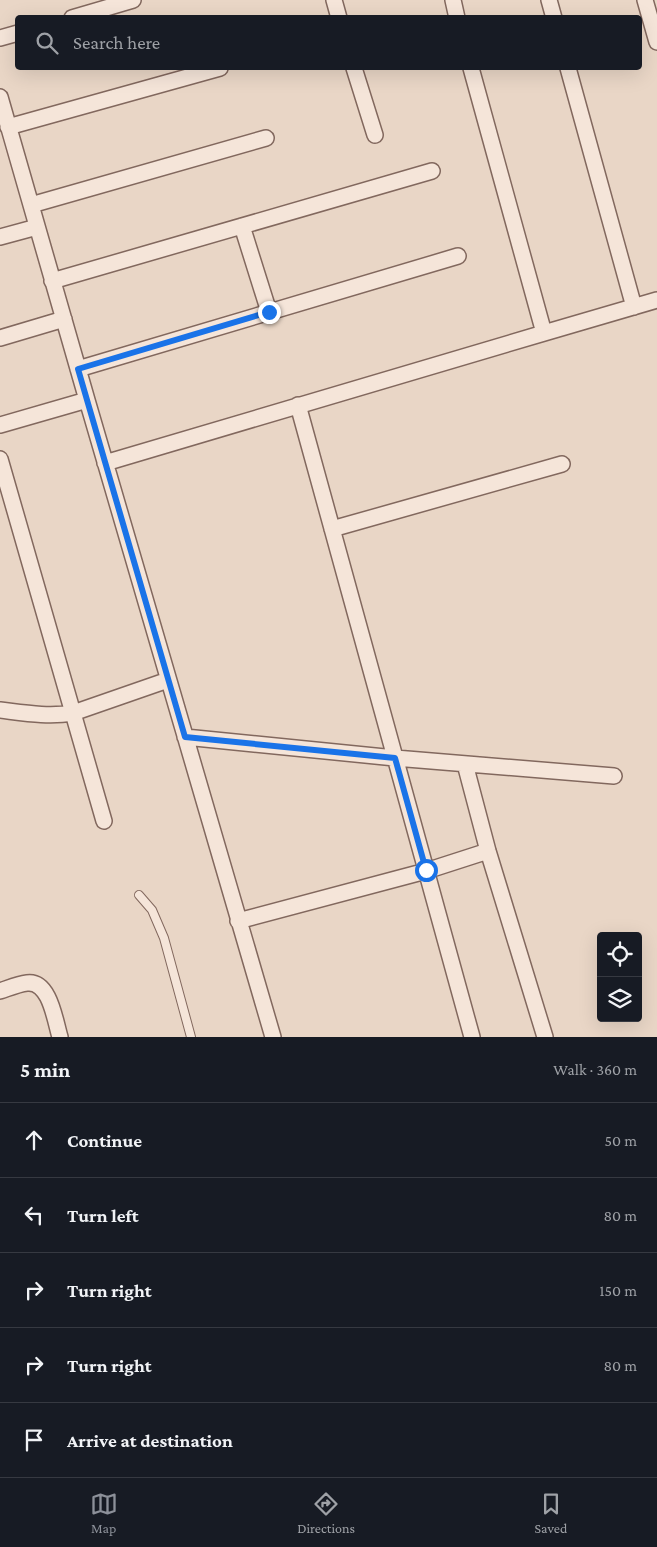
<!DOCTYPE html>
<meta charset="utf-8">
<style>
body{margin:0;font-family:"Crimson Pro",serif;background:#242831;color:#f1f3f6}
.controls{position:absolute;right:15px;bottom:15px;display:grid;overflow:hidden;border-radius:5px;box-shadow:0 5px 20px #0002}
.controls button{width:45px;height:45px;display:grid;place-items:center;padding:0;border:0;border-bottom:1px solid #363941;background:#171b24;color:#f1f3f6;font:25px sans-serif}
.stop{position:absolute;width:15px;height:15px;margin:-11px;border:4px solid #1a73e8;border-radius:50%;background:#fff}
.stop.end{background:#1a73e8;border-color:#fff;box-shadow:0 1px 5px #0008}
.list{margin:0;padding:0;list-style:none}
h2{display:flex;justify-content:space-between;align-items:center;height:65px;margin:0;padding:0 20px;font-size:21px}
h2 small{font-size:16px;font-weight:400;color:#9ea1a6}
.list li{display:grid;grid-template-columns:32px 1fr auto;gap:15px;align-items:center;box-sizing:border-box;height:75px;padding:0 20px;border-top:1px solid #363941}
.list b{display:block;font-size:19px;white-space:nowrap}
.list em{font-size:16px;font-style:normal;color:#9ea1a6}
.icon{flex:none;width:28px;height:28px;fill:none;stroke:currentColor;stroke-width:2;stroke-linecap:round;stroke-linejoin:round}
.map{position:relative;flex:none;width:657px;height:1037px;overflow:hidden}
.search{position:absolute;background:#171b24;box-shadow:0 5px 20px #0002;left:15px;right:15px;top:15px;height:55px;display:flex;align-items:center;gap:12px;box-sizing:border-box;padding:0 18px;border-radius:5px;color:#9ea1a6;font-size:19px}
.sheet{height:440px;background:#171b24}
nav{display:flex;justify-content:space-around;align-items:center;box-sizing:border-box;height:70px;border-top:1px solid #363941;background:#171b24;font-size:14px;color:#9ea1a6}
nav a{display:grid;justify-items:center;gap:2px}
nav .on{color:#8c9099}
.map>svg:first-child{display:block}
</style>
<div class="map">
<svg width="657" height="1037" viewBox="0 0 657 1037">
<rect width="100%" height="100%" fill="#e9d6c6"/>
<g fill="none" stroke-linecap="round" stroke-linejoin="round">
<g stroke="#82685e" stroke-width="10">
<path id="service" d="M139 895 152 910 164 938 191 1037"/>
</g>
<g stroke="#82685e" stroke-width="18">
<path id="minor" d="M334 0 339 18
M453 0 457 18
M549 0 554 18
M645 0 657 42
M72 18 133 0
M0 38 18 33
M354 68 375 135
M568 68 634 307
M0 97 87 400
M8 127 220 68
M31 205 266 138
M242 226 269 312
M0 237 37 227
M52 281 432 171
M544 333 657 300
M0 338 64 319
M78 369 458 256
M298 405 472 1037
M0 425 87 400 273 1037
M0 459 104 821
M105 463 544 333 471 68
M332 529 562 464
M0 710C25 713 48 717 73 713L168 680
M185 737 395 758 614 776
M465 764 488 851 545 1037
M238 921 426 871 488 851
M0 991C9 988 18 984 27 983 50 980 55 1021 60 1037"/>
</g>
<use href="#service" stroke="#f5e5d9" stroke-width="8"/>
<use href="#minor" stroke="#f5e5d9" stroke-width="15"/>
</g>
<g fill="none" stroke-linecap="round" stroke-linejoin="round">
<path stroke="#1a73e8" stroke-width="6" d="M269 312 78 369 185 737 395 758 426 870"/>
</g>
</svg>
<div class="controls">
<button><svg class="icon" aria-label="locate" viewBox="0 0 24 24"><circle cx="12" cy="12" r="6"/><path d="M12 2v4M12 18v4M2 12h4M18 12h4"/></svg></button>
<button><svg class="icon" aria-label="layers" viewBox="0 0 24 24"><path d="M12 4l9 5-9 5-9-5zM3 14l9 5 9-5"/></svg></button>
</div>
<div class="stop" style="left:426px;top:870px"></div>
<div class="stop end" style="left:269px;top:312px"></div>
<div class="search"><svg class="icon" aria-label="search" viewBox="0 0 24 24"><circle cx="10" cy="10" r="6"/><path d="M15 15l6 6"/></svg>Search here</div>
</div>
<section class="sheet">
<h2>5 min<small>Walk · 360 m</small></h2>
<ul class="list">
<li><svg class="icon" aria-label="ahead" viewBox="0 0 24 24"><path d="M12 20V5M6 11l6-6 6 6"/></svg><div><b>Continue</b></div><em>50 m</em></li>
<li><svg class="icon" aria-label="left" viewBox="0 0 24 24"><path d="M17 20v-9H6M10 6l-5 5 5 5"/></svg><div><b>Turn left</b></div><em>80 m</em></li>
<li><svg class="icon" aria-label="right" viewBox="0 0 24 24"><path d="M7 20v-9h11M14 6l5 5-5 5"/></svg><div><b>Turn right</b></div><em>150 m</em></li>
<li><svg class="icon" aria-label="right" viewBox="0 0 24 24"><path d="M7 20v-9h11M14 6l5 5-5 5"/></svg><div><b>Turn right</b></div><em>80 m</em></li>
<li><svg class="icon" aria-label="arrive" viewBox="0 0 24 24"><path d="M6 21V4h12l-3 4 3 4H6"/></svg><div><b>Arrive at destination</b></div></li>
</ul>
</section>
<nav>
<a class="on"><svg class="icon" aria-label="map" viewBox="0 0 24 24"><path d="M3 6l6-2 6 2 6-2v14l-6 2-6-2-6 2zM9 4v14M15 6v14"/></svg>Map</a>
<a><svg class="icon" aria-label="directions" viewBox="0 0 24 24"><path d="M12 3l9 9-9 9-9-9zM9 14v-3h6M13 9l2 2-2 2"/></svg>Directions</a>
<a><svg class="icon" aria-label="saved" viewBox="0 0 24 24"><path d="M7 4h10v16l-5-4-5 4z"/></svg>Saved</a>
</nav>
